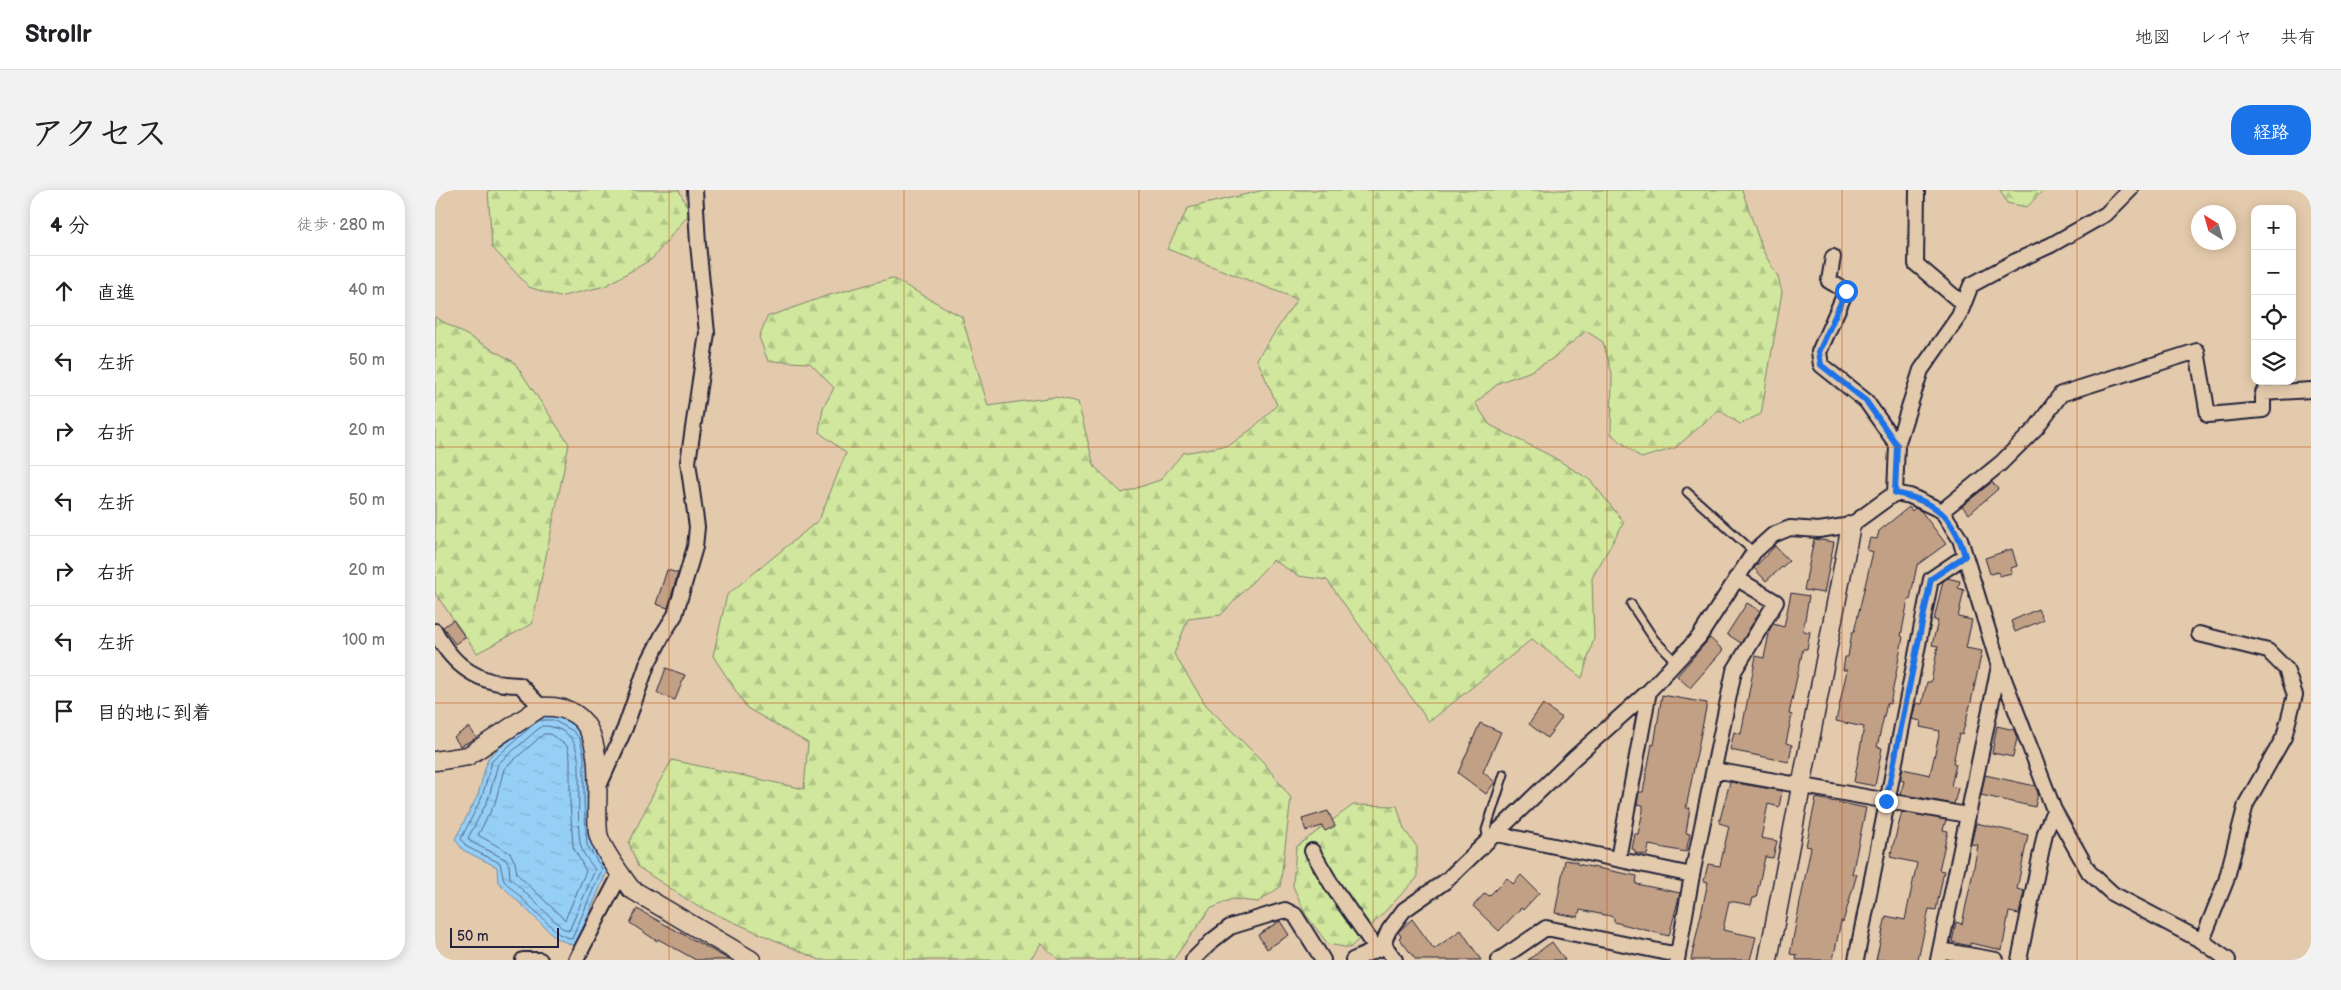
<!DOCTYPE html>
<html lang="ja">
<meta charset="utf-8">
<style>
body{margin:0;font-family:"Balsamiq Sans","Klee One",sans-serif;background:#f2f2f2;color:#202124}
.controls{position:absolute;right:15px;top:15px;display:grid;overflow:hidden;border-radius:10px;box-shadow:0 2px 12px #0003}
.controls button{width:45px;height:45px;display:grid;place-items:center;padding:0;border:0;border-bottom:1px solid #e0e0e0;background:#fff;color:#202124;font:25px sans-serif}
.compass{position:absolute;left:1756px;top:15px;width:45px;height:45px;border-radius:50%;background:#fff;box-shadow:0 2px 12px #0003;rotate:323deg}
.scale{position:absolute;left:15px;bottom:12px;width:109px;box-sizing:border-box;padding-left:5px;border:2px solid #22223b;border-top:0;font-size:14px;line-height:18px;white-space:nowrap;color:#22223b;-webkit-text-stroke:4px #e4caac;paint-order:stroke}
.stop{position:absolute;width:15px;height:15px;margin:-11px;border:4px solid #1a73e8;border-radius:50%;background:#fff}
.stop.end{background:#1a73e8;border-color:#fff;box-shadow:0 1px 5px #0008}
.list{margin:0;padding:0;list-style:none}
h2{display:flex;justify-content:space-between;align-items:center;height:65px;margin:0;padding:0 20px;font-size:21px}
h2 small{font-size:16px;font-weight:400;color:#757577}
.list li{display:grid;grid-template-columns:32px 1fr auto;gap:15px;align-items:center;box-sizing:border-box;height:70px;padding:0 20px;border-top:1px solid #e0e0e0}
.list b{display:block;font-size:19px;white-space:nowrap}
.list em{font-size:16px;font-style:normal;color:#757577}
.icon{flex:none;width:28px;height:28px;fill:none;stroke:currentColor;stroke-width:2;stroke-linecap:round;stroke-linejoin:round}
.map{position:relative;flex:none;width:1876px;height:770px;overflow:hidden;border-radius:20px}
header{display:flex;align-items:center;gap:30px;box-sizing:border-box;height:70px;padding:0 25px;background:#fff;border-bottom:1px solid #e0e0e0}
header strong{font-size:24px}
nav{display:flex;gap:28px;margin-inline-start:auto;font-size:18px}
.intro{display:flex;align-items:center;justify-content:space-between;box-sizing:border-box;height:120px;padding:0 30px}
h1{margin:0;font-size:35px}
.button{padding:12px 22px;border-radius:20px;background:#1a73e8;color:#fff;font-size:18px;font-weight:700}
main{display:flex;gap:30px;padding:0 30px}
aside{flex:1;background:#fff;border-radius:20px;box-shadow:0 2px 12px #0003}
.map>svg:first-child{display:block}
</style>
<header>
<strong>Strollr</strong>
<nav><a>地図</a><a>レイヤ</a><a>共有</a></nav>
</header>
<div class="intro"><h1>アクセス</h1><a class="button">経路</a></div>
<main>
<aside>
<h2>4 分<small>徒歩 · 280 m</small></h2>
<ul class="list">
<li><svg class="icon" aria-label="ahead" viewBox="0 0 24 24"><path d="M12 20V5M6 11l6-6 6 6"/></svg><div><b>直進</b></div><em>40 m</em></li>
<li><svg class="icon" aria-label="left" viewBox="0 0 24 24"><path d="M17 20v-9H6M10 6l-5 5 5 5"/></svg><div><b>左折</b></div><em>50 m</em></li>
<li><svg class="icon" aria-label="right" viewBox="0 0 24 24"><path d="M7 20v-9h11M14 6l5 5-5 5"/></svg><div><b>右折</b></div><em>20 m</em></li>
<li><svg class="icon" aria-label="left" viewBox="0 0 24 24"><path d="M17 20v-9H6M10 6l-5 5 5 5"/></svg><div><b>左折</b></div><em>50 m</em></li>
<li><svg class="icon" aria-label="right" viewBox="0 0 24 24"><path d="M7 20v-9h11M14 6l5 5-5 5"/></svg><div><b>右折</b></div><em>20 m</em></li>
<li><svg class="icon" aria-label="left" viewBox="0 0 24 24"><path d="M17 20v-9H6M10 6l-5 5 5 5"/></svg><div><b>左折</b></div><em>100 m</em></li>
<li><svg class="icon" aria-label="arrive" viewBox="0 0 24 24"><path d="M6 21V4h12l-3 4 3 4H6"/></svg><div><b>目的地に到着</b></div></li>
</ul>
</aside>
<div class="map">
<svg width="1876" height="770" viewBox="0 0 1876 770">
<defs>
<pattern id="forest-firs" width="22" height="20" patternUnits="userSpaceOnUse" patternTransform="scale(1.25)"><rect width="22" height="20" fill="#d0e79d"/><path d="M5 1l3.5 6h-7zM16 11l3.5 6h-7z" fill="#b2c688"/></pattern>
<pattern id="water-ripples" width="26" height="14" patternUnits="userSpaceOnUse" patternTransform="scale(1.25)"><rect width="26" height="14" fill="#96cff6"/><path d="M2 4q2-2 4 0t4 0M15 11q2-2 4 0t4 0" fill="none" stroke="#81b1d4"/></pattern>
</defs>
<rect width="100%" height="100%" fill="#e4caac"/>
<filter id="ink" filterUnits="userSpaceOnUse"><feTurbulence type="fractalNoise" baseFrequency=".02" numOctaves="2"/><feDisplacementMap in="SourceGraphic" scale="10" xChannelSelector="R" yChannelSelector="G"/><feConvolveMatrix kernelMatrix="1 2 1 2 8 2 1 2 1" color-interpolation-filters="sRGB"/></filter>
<g filter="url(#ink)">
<path fill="url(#forest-firs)" stroke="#79846c" d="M53 0H244L255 23 217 69 170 96 124 107 94 97 57 57Z
M829 0H1307L1328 61 1343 87 1347 102 1326 224 1305 234 1284 220 1240 258 1206 268 1176 244 1177 183 1168 152 1151 141 1117 169 1094 182 1065 192 1040 213 1055 235 1118 267 1155 290 1189 332 1157 388 1159 448 1147 488 1097 449 994 532 892 390 864 386 838 370 786 425 753 429 739 464 771 515 830 574 856 608 845 697 823 712 797 709 775 719 738 770H624L606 753 595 770H385L262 716 203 677 194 653 223 594 237 570 369 599 373 553 312 518 278 466 292 405 384 330 411 263 384 242 388 218 399 198 375 173 333 171 324 147 332 127 391 106 457 88 527 127 553 216 620 207 643 212 659 276 687 303 725 290 748 263 795 255 818 238 842 215 822 169 862 109 732 59 753 18Z
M1565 0H1608L1592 17 1572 13Z
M0 127 79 172 134 254 97 434 42 463 0 403Z
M918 615 962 616 969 639 982 657V688L915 758 893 754 871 725 858 696 861 657Z"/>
<path fill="url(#water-ripples)" stroke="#688aab" d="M119 524C129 530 144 536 150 547 160 571 151 624 157 652 159 661 168 671 173 679L140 756 121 748 63 692 62 677 28 660 20 649 43 605 53 568 102 525Z"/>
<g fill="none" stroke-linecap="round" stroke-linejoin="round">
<path stroke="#506786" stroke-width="1" d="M101 532 57 571 47 607 26 649 32 657 65 673 69 691 124 744 137 749 167 679 152 655 149 611V566L145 549 138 541 118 530H105
M107 536C118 535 135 542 139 553 150 576 139 628 146 657 148 665 156 673 160 680L134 741 127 738 75 688 74 675 70 669 36 652 33 648 53 610 63 574Z
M109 544H115L132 556 135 568V611L138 657 151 681 130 730 82 684 80 672 75 663 43 645 60 613 69 579Z"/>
</g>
<path fill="#c1a086" stroke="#22223b" d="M1557 292 1563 299 1534 324 1527 316Z
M1474 317 1477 321 1480 318 1486 321 1511 354 1482 375 1475 410H1473L1466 446 1468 447 1455 514 1452 513 1442 557 1447 558 1440 596 1419 592 1429 537 1401 531 1412 480H1408L1410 467H1413L1417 442H1419L1438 362 1432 360 1435 348 1442 349 1444 341Z
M1379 349 1399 352 1389 403 1369 400Z
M1340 356 1354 371 1331 391 1319 378Z
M1577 359 1582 376 1576 378 1577 383 1564 386 1563 382 1555 384 1550 368Z
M232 380 243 383 233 418 221 414Z
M1512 388 1525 391 1523 398 1529 400 1523 427 1537 430 1531 458 1547 461 1536 512 1527 545 1524 544 1518 573 1521 574 1516 596 1523 598 1519 614 1466 604 1469 591 1465 590 1468 579 1495 585 1505 541 1485 537 1486 531 1477 529 1481 513 1487 514 1492 492H1496L1503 456 1497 455 1503 431 1499 430 1508 391Z
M1356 403 1374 406 1368 441 1375 442 1372 459H1368L1354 524 1357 525 1351 553 1357 555 1354 572 1295 560 1299 542 1306 544 1321 466 1329 468 1335 439 1338 434 1349 437Z
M1312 413 1325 421 1306 453 1292 444Z
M1603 419 1608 430 1580 442 1576 431Z
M18 430 30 447 20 454 8 437Z
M1275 448 1288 460 1255 498 1242 486Z
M231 478 250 485 240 510 222 503Z
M1227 505 1272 513 1251 618H1255L1251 643 1255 644 1251 662 1214 655 1212 665 1200 663V660L1197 659 1200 644H1203L1208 621V615L1202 614 1204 602H1208L1217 554 1219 555Z
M1108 514 1127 528 1112 548 1094 534Z
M1045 533 1066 542 1048 582 1060 592 1051 604 1023 583Z
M1562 536 1579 540 1582 548 1578 567 1557 563Z
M34 537 42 548 25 556 19 547Z
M1550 585 1600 596 1603 603 1600 617 1546 605Z
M1295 592 1347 601 1344 617 1333 614 1326 648 1342 651 1338 668 1330 667 1321 708H1318L1316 715 1294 711 1288 740 1321 747 1315 770H1256L1273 692 1269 691 1273 674 1285 676 1294 636 1284 633Z
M1381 608 1431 618 1417 684H1422L1408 732 1406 731 1398 770H1361L1362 765 1355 764 1376 657 1371 656Z
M893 621 900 636 890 641 887 636 871 641 867 629Z
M1467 622 1511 630 1508 640 1513 641 1504 680 1509 681 1501 720 1494 719 1483 770H1441L1451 726 1470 730 1482 673 1455 667Z
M1541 633 1593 645 1582 699 1589 701 1584 724 1574 722 1567 760 1535 753V756L1517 752 1521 732 1527 734 1538 682 1543 655 1536 654Z
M1130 670 1142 672V674L1202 686 1201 694 1245 703 1234 746 1179 732V728L1175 726 1145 720 1143 727 1120 723Z
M1086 685 1104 703 1088 720 1086 718 1064 741 1038 716 1050 703 1054 706 1072 688 1078 694Z
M202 719 231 735 295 770H261L223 749 222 751 195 733Z
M977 729 999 759 1026 740 1046 770H981L964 748 966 746 963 742Z
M845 731 854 745 832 759 823 745Z
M1117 752 1130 770H1093L1110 757Z"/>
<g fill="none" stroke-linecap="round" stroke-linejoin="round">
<g stroke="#22223b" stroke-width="11">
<path id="service" d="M1252 302 1319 362
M1196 414 1219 449 1241 472
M1053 650 1051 640 1069 584"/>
</g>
<g stroke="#22223b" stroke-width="18">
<path id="minor" d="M1482 0 1481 74 1528 114
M1398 67 1394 91 1411 101 1384 162 1386 175 1431 211 1462 255
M1460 303 1462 255 1486 180 1524 126 1536 95 1581 71 1616 55 1671 24 1695 0
M1507 321 1566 273 1601 238 1626 204 1762 161 1773 225 1828 220V203L1876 200
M0 441C18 477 45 495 85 495L106 517
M1764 444 1833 461 1851 479 1860 505 1849 547 1811 614 1791 691 1767 751
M1279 580 1532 625
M164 596 190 538 212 475 228 444 240 425 260 357 262 337 253 272 272 143 263 54 260 0
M1062 644 1257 685
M877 661 898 697 942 760
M1183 669 1214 501
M950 756 960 770
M1505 760 1561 770
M88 770H105
M141 770 185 685
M758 770 778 750 795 737 850 720 860 725 888 770
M918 770 950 756V749L954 740 969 720 1012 690 1139 568 1214 501 1264 447 1319 362 1338 345 1355 338 1384 340 1416 335 1460 303 1475 306 1507 321 1525 349 1564 476 1619 620 1654 682 1678 704 1767 751 1793 770
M1064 770 1111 738 1243 765
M1242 770 1257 685 1299 481 1341 412 1301 388
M1421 770 1496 389 1530 366
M1503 770 1564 476
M1584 770 1610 643 1619 620"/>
</g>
<g stroke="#22223b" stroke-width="21">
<path id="tertiary" d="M0 571 33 566 106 517C180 513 158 597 163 643 165 656 188 688 196 699L316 770
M1333 770 1416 335"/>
</g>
<use href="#service" stroke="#e4caac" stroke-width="7"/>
<use href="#minor" stroke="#e4caac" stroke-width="14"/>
<use href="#tertiary" stroke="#e4caac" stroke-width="18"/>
</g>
</g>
<g fill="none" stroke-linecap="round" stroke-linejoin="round" filter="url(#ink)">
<path stroke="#1a73e8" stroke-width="6" d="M1411 101 1384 162 1386 175 1431 211 1462 255 1460 303C1500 311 1519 326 1530 366L1496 389 1451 611"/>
</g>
<path fill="none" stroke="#c04e15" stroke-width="1" stroke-opacity="0.55" d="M234 0V770M469 0V770M704 0V770M938 0V770M1172 0V770M1407 0V770M1642 0V770M0 257H1876M0 513H1876"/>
</svg>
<div class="controls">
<button>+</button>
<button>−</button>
<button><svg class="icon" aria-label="locate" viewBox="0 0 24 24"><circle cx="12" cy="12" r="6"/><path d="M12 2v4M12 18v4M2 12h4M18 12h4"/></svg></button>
<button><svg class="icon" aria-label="layers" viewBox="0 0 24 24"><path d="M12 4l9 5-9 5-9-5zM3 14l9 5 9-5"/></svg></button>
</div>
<svg class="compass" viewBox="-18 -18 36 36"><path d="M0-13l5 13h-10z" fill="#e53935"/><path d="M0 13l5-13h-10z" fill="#757577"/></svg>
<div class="scale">50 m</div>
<div class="stop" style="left:1411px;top:101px"></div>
<div class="stop end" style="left:1451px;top:611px"></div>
</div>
</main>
